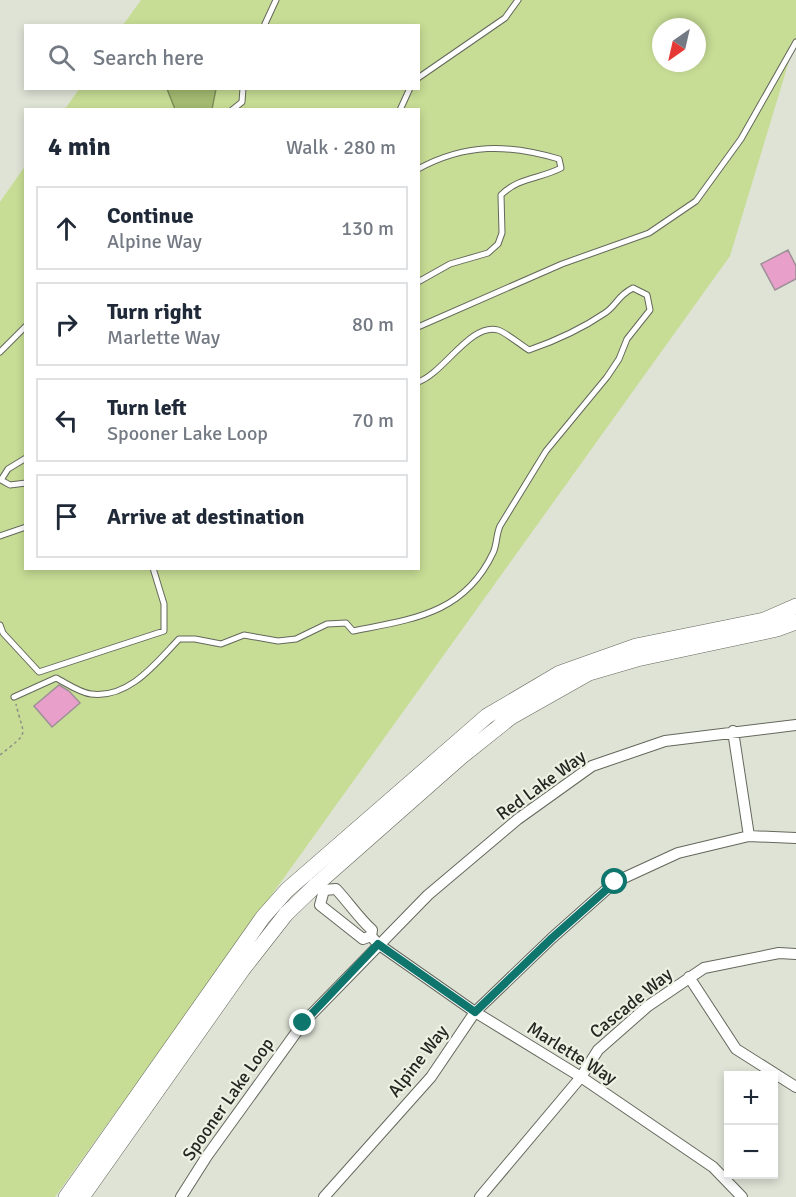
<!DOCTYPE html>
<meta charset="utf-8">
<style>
body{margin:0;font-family:Signika,sans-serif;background:#f6f6f7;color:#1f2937}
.controls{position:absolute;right:18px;bottom:18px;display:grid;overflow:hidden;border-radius:0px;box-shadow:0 3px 9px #0003}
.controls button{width:54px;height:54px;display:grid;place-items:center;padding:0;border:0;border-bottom:2px solid #e0e1e3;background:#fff;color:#1f2937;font:30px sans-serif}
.compass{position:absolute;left:652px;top:18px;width:54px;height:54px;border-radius:50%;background:#fff;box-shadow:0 3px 9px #0003;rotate:214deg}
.stop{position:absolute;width:18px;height:18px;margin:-14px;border:4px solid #0f766e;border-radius:50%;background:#fff}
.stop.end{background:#0f766e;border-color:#fff;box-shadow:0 2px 6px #0008}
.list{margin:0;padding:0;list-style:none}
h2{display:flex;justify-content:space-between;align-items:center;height:78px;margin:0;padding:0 24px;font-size:26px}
h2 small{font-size:20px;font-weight:400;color:#747a83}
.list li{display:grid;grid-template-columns:39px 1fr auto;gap:18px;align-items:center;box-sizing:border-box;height:84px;margin:0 12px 12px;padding:0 12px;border:2px solid #e0e1e3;border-radius:0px}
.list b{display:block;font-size:22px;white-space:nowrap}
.list p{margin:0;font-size:20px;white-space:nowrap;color:#747a83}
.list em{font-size:20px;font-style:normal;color:#747a83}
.icon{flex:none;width:33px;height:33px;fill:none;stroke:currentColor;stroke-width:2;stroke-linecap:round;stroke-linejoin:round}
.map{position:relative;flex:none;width:796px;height:1197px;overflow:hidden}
.search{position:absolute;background:#fff;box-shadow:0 3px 9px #0003;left:24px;top:24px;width:396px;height:66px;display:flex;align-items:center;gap:15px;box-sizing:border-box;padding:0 21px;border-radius:0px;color:#747a83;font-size:22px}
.panel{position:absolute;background:#fff;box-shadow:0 3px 9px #0003;left:24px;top:108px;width:396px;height:462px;border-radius:0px}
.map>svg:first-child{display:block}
</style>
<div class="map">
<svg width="796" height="1197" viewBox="0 0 796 1197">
<rect width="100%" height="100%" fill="#dfe3d6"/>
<path fill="#c7dd95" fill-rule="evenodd" d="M141 0H796V38L730 256 55 1197H0V202L25 166 26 568H418V110L65 109 79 89 418 88V26L123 25ZM661 27H697V63H661Z"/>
<path fill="#a4bb71" stroke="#7e8e59" stroke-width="1.5" d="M167 89H216L212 109H175Z"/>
<path fill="#e89fca" stroke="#9d9097" stroke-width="1.5" d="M788 250 796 266V279L775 290 761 264Z
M59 685 69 691 80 703 52 727 34 706Z"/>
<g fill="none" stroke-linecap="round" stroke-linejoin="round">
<g stroke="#64685c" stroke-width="7">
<path id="lane" d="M264 26 276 0
M418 78 505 18 518 0
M232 110 242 102 243 88
M400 110 410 88
M418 169C466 143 508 144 559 159L561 168C540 179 519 177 501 195L502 233 498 244 488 253 450 264 418 282
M418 327 562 264 649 233 696 201 741 139 796 42
M0 352 26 326
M26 458 8 469 1 480 10 485 26 483
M0 536 26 527
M0 625 3 633 39 672 164 631V604L153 568
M14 697 56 678C66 683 80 693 91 694 129 699 156 663 179 639H195L221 644 244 635 278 641 296 639 327 624 346 623 353 631C413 619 464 614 493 553 497 545 496 535 500 526L546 451 607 377 619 359 627 339 650 310 647 295 633 288C617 296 617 305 605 313 580 330 558 340 529 350 521 345 505 332 498 330 471 322 443 374 418 382"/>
</g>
<g stroke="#64685c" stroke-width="12">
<path id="street" d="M733 731 749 836
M317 884 324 890 336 889C349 903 358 917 372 930L371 936 378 944 475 1012 581 1077 713 1167 742 1197
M324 890 320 905 363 939 371 936
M689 977 736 1049 796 1087
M181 1197 207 1156 303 1023 428 895 518 819 592 766 665 741 796 725
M324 1197 431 1077 475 1012 552 938 615 882 678 853 749 836 796 838
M480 1197 581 1077 598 1050 648 1006 704 968 779 953 796 954"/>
</g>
<g stroke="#64685c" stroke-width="16">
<path id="secondary" d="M66 1197 263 917 287 890 487 716 560 673 636 646 764 620 796 606
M82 1197 243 969 286 914 317 884 461 757 511 717 589 673 637 659 777 629 796 622"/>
</g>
<path stroke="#8d9086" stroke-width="1.5" stroke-dasharray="3 3" stroke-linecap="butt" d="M0 755C31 730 24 739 16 704"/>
<use href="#lane" stroke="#fff" stroke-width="5"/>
<use href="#street" stroke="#fff" stroke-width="10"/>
<use href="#secondary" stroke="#fff" stroke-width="15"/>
</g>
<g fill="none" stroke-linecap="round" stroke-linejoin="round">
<path stroke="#0f766e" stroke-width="8" d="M303 1023 378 944 475 1012 552 938 615 882"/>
</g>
<g text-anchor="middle" stroke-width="4.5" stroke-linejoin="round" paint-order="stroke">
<g font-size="18" fill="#242621" stroke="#ecf1e3">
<text transform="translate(541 785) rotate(-36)" y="6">Red Lake Way</text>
<text transform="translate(631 1003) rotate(-39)" y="6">Cascade Way</text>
<text transform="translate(572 1053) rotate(32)" y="6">Marlette Way</text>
<text transform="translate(418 1061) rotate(-52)" y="6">Alpine Way</text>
<text transform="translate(228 1099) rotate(-55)" y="6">Spooner Lake Loop</text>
</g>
</g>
</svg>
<div class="controls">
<button>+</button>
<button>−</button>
</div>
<svg class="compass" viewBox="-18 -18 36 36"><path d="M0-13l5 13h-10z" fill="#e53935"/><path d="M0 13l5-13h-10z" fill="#747a83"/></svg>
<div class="stop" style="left:615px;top:882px"></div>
<div class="stop end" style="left:303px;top:1023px"></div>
<div class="search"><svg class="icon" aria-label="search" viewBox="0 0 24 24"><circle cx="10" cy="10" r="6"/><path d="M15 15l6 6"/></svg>Search here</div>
<section class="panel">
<h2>4 min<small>Walk · 280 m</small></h2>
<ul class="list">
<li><svg class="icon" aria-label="ahead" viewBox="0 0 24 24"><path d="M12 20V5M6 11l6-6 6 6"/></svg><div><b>Continue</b><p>Alpine Way</p></div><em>130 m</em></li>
<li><svg class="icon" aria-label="right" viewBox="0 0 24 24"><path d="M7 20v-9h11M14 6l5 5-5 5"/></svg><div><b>Turn right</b><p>Marlette Way</p></div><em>80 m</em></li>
<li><svg class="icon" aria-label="left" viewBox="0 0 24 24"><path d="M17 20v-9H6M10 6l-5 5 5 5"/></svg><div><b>Turn left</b><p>Spooner Lake Loop</p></div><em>70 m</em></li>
<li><svg class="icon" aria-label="arrive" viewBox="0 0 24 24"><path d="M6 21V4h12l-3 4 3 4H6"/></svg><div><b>Arrive at destination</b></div></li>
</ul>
</section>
</div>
